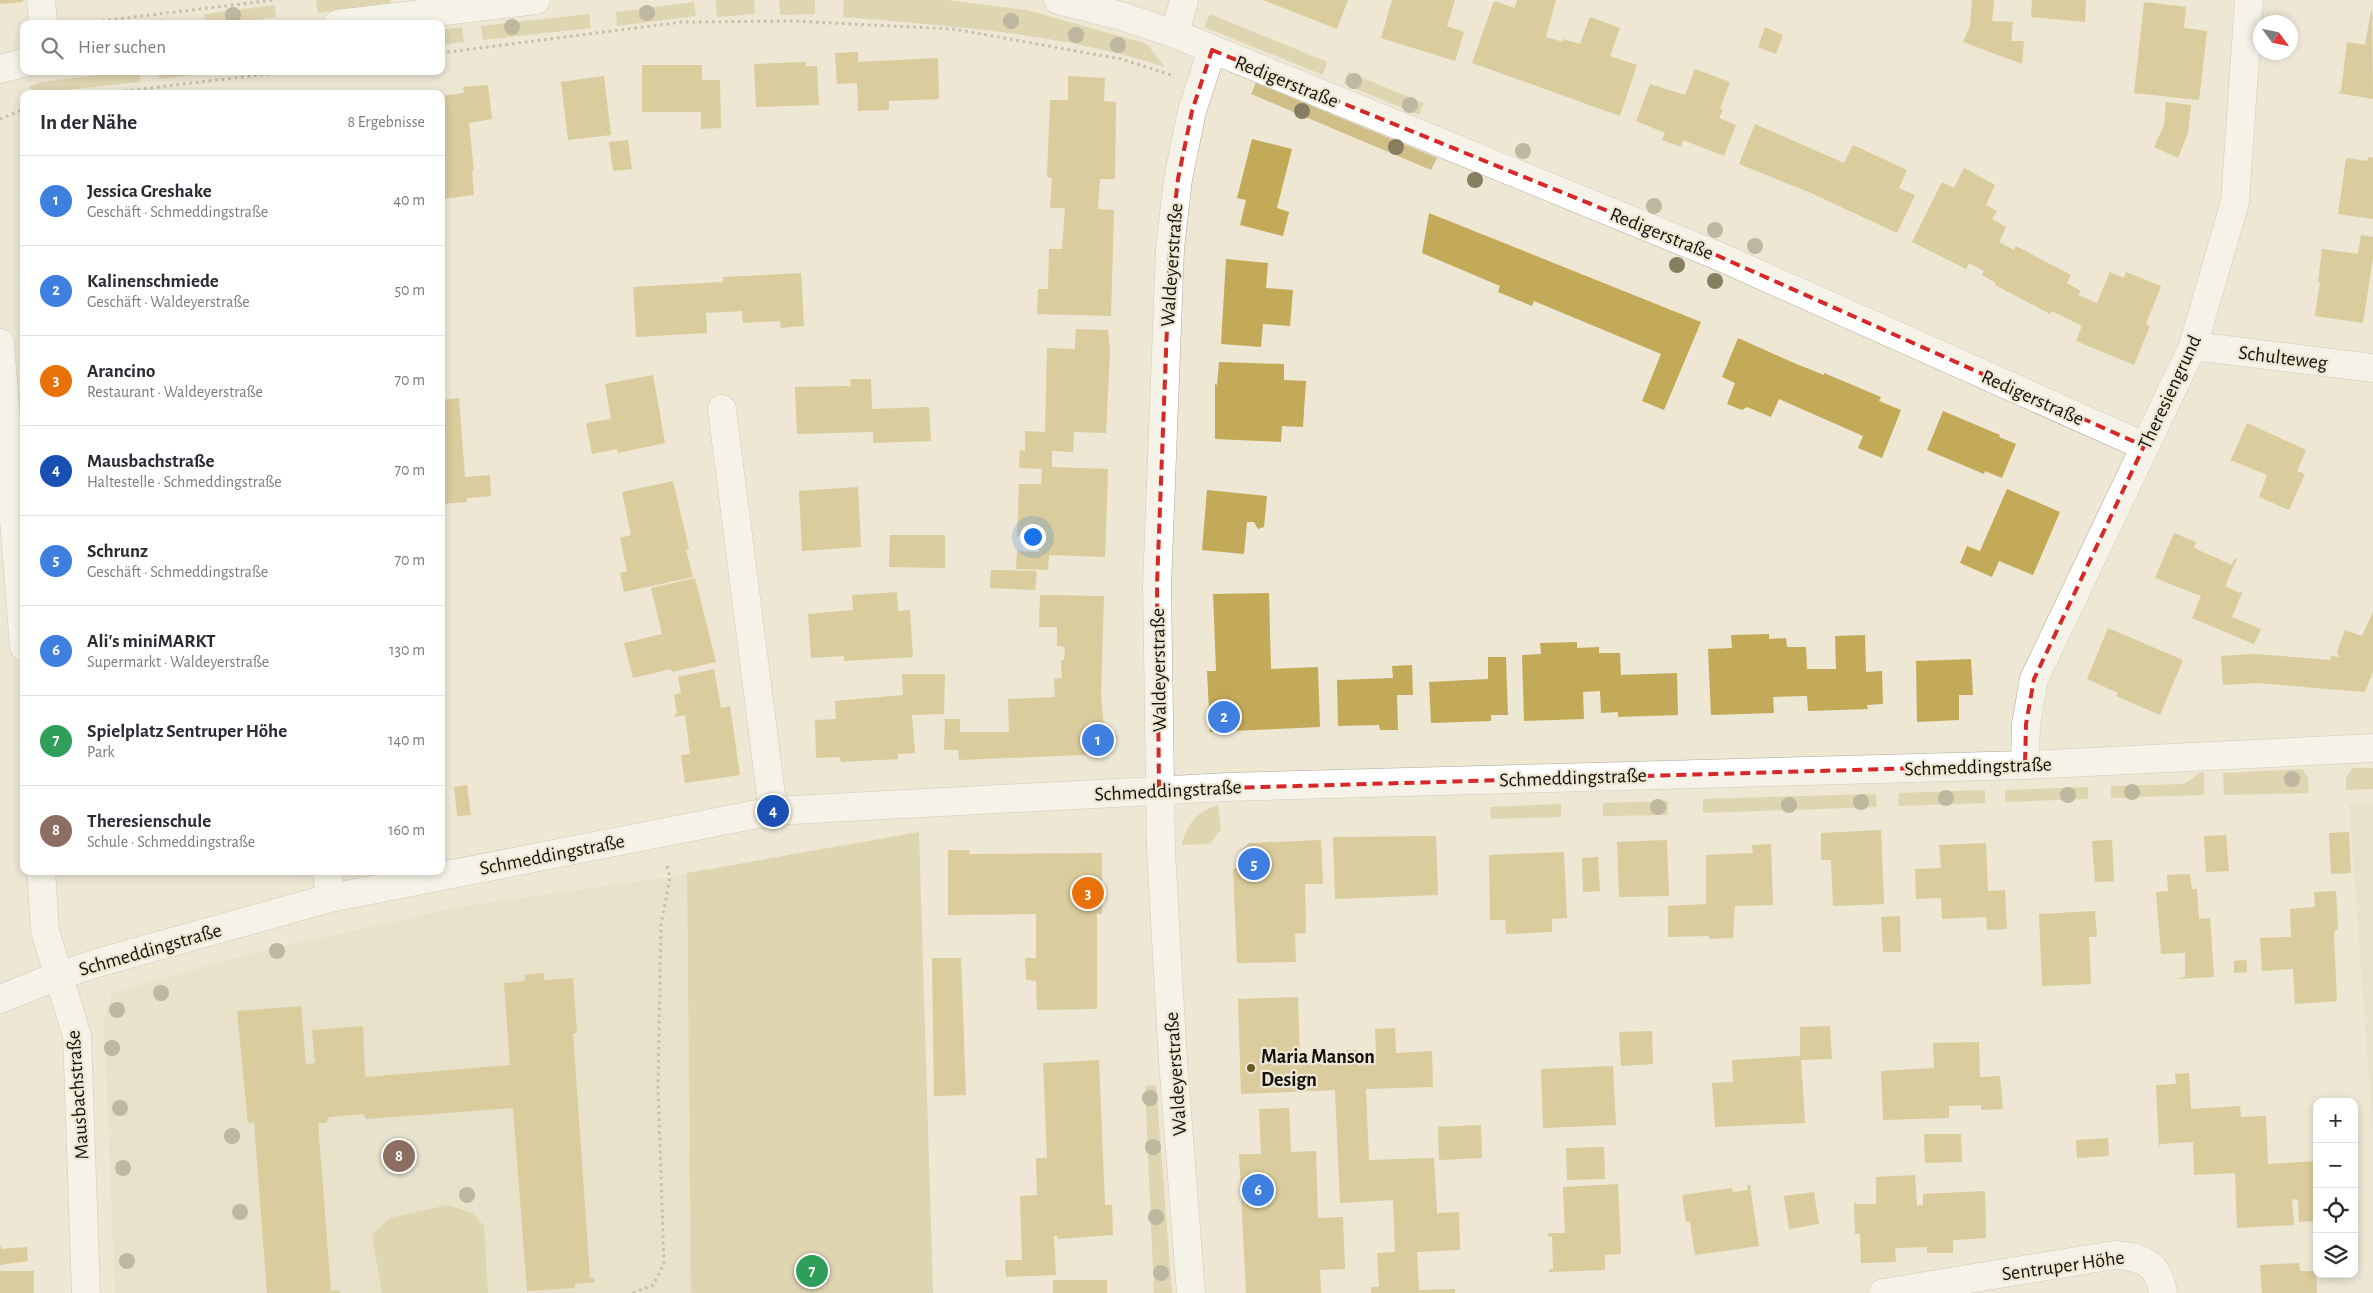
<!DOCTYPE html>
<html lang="de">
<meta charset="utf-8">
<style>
body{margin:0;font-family:"Alegreya Sans",sans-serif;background:#f7f7f7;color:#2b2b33}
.controls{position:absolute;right:15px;bottom:15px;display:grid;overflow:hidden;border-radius:10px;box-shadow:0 2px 8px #0003}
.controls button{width:45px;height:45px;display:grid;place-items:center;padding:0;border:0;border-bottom:1px solid #e1e1e2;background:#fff;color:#2b2b33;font:25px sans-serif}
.compass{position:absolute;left:2253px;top:15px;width:45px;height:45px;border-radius:50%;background:#fff;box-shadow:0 2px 8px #0003;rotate:123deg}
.you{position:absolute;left:1032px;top:536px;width:18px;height:18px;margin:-12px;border:4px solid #fff;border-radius:50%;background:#1a73e8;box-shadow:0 0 0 8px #1a73e833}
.badge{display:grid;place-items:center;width:32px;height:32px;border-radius:50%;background:#695a27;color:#fff;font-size:16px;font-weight:700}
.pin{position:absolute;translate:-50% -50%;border:2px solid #fff;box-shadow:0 1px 5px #0006}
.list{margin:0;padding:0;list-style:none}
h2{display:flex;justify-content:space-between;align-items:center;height:65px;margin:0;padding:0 20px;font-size:21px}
h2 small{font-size:16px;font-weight:400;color:#7c7c81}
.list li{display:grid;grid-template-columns:32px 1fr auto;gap:15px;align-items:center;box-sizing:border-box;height:90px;padding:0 20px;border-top:1px solid #e1e1e2}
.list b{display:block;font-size:19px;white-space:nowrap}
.list p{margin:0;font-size:16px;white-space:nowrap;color:#7c7c81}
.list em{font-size:16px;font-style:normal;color:#7c7c81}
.icon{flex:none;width:28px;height:28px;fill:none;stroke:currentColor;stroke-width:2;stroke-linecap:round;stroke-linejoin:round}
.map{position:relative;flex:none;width:2373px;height:1293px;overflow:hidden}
.search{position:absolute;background:#fff;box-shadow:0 2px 8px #0003;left:20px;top:20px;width:425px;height:55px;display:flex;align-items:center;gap:12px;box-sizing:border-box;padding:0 18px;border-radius:10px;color:#7c7c81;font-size:19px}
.panel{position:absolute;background:#fff;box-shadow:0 2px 8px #0003;left:20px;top:90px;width:425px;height:785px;border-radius:10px}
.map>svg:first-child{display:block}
</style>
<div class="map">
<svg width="2373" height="1293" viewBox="0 0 2373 1293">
<rect width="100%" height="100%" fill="#ede7d4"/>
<path fill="#e3dbc1" d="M2349 803H2373V1138Z
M687 873 691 1293H115L104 1020 112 993 250 954 459 907 670 877Z"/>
<path fill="#d0be87" d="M316 0H391V5L318 13Z
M716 0H754L755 14 717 17Z
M779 0H815V14L780 15Z
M844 0H946L1027 10 1147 44 1165 67C1061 33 951 26 843 17Z
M694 2 696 16 617 26 616 12Z
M275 5 276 17 224 24H206L204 14Z
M589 14 591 28 483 40 481 26Z
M1210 14 1327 62 1323 75 1204 27Z
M164 19V24H120Z
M462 27 464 42 441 45V30Z
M126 71H139L140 82 36 93 29 87 37 83Z
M158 71H225L159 79Z
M1348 72 1424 103 1419 115 1344 84Z
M1256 83 1437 158 1431 170 1251 94Z
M2352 768H2373V789L2346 790V778Z
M2302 769 2308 777 2309 793 2224 795 2223 773Z
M2201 772H2204V795L2111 798V786L2184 784Z
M2088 787V799L2005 802V790Z
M1985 790V803L1898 806 1899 793Z
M1876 794 1877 807 1703 813V799Z
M1668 801V815L1603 816V803Z
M1561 804V817L1491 819 1490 807Z
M1218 805 1221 829 1210 844 1182 845C1187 823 1197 812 1218 805Z
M919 832 933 1293H691L687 873Z
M1156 1085 1172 1293H1154L1145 1086Z
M447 1205 472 1213 484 1226 488 1293H382L372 1235 390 1218Z"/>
<path fill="#c3aa59" d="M0 0H23V2L0 4Z
M1263 0H1348L1337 29Z
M1392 0H1455L1447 26 1464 32 1455 61 1381 38Z
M1517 0H1556L1546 37 1563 42V39L1580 44 1590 17 1620 28 1610 56 1637 65 1620 116 1472 63 1494 1 1515 8Z
M1972 0H1994L1992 21 2013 22 2011 41H2024L2022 64 1963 42 1970 26Z
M2032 0H2086L2085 22 2031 17Z
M2144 2 2186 7 2184 28 2207 31 2199 100 2134 93Z
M2372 6 2373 99 2338 93 2341 91 2347 42 2365 45Z
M1765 27 1783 35 1776 54 1758 47Z
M858 52V62L938 58 939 99 889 101V110L858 111 857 83 837 84 835 53Z
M806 62V66H817L819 105 756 107 754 64Z
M642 65H702V80H720L721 128 701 129V112H642Z
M1695 69 1730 82 1720 109 1723 110 1719 118 1736 125 1724 156 1683 140 1681 147 1662 140 1665 133 1636 121 1650 84 1685 95Z
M604 76 611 135 568 140 561 82Z
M1068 76 1105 78 1104 101 1116 102 1115 179H1100L1098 209 1114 210 1111 316 1037 314 1038 289H1048L1049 249H1062L1065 208H1050L1052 178 1047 177 1050 100H1068Z
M488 85 492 119 469 123 474 171H472L474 195 441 199V96L464 93 463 87Z
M2166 102 2191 105 2188 133 2178 158 2154 147 2164 125Z
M1755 124 1844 163 1853 145 1907 170 1899 188 1915 195 1897 233 1811 193 1739 164Z
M1252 139 1292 149 1277 208 1289 212 1283 236 1240 225 1246 200 1237 198Z
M628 140 632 169 613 171 609 142Z
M2368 157 2373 158V219L2338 214 2346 158 2367 161Z
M1964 168 1995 185 1986 205 1997 211 1992 219 2006 227 1999 242 2014 250 2016 246 2071 275 2067 283 2081 291 2078 295 2097 303 2110 272 2124 278 2126 272 2161 286 2146 324 2150 326 2134 365 2076 341 2082 326 2052 311 2050 314 1995 285 1996 283 1982 275 1984 271 1969 263 1966 269 1912 242 1942 182 1954 188Z
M1429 213 1701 322 1664 410 1642 401 1661 354 1534 301 1532 306 1498 292 1500 286 1422 253Z
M2361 235 2373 237V258L2363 323 2315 316 2320 282H2318L2322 249 2358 254Z
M1226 259 1268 263 1266 288 1293 290 1290 326 1263 324 1261 347 1221 344Z
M801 273 804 326 781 328 780 321 743 323 742 311 706 313 707 333 636 337 633 287 723 282V277Z
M1076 329 1108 330 1110 351 1106 433 1074 432 1073 452 1052 451V467L1108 469 1105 557 1049 555 1048 570 1016 569 1017 551 1039 552V537L1017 536 1019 484H1041L1042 469 1019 468 1020 450 1025 451V431L1045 432 1047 348 1075 349Z
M1738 338 1794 363 1824 375V373L1881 397 1879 401 1901 410 1882 458 1858 448 1863 436 1779 399 1771 417 1747 407 1742 410 1727 404 1735 383 1722 377Z
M1219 362 1284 364V380L1306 381 1303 427 1282 426 1281 442 1215 439V384L1217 385Z
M653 375 665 443 618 453 617 449 592 454 586 423 611 419 605 384Z
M850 379H871L872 409 929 407 931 441 873 443V432L797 434 795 387 851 386Z
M459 398 465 477 490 475 491 496 467 498V502L441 504V400Z
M1943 411 2000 435 1999 437 2016 444 2002 478 1985 471 1984 474 1927 450Z
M2247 423 2306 450 2297 471 2305 474 2289 510 2259 497 2267 475 2233 461 2230 462Z
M673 481 689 549 686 550 693 577 624 592 620 573 627 571 620 538 631 535 622 492Z
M858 487 861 547 802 551 799 491Z
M2007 489 2060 512 2033 575 1999 561 1992 577 1960 563 1967 546 1980 551Z
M1207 490 1267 496 1264 527 1258 529 1254 522H1247L1244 554 1202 550Z
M2174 533 2196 542 2194 548 2232 565 2235 558 2237 559 2225 586 2240 593 2243 591 2232 617 2261 629 2254 644 2192 618 2201 596 2155 578Z
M890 535H945V568L889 567Z
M991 570 1037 571 1035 590 990 588Z
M695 578 716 662 672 672 671 669 633 678 624 643 662 634 651 588Z
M897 592 898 611 910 610 913 657 844 661V656L811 658 808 614 853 610 852 595Z
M1269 593 1271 669 1318 667 1320 727 1210 732 1207 671H1216L1213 594Z
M1040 595 1104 596 1101 695 1104 728 1109 729 1118 737 1104 749 1105 754 959 760 958 750H944L945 719H960V732H1009L1008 699 1055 697 1054 679 1062 678 1061 660H1064L1065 647 1057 646V627H1039Z
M2373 612V672L2365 692 2257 683 2223 685 2221 656 2255 654 2331 660V656L2339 657 2337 651 2345 630 2362 636Z
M2108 628 2183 660 2160 715 2116 696 2118 693 2087 679Z
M1769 634V639L1786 638 1787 647H1806L1807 669H1836L1835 636 1865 635 1866 672 1882 671 1883 704 1867 705 1868 709 1808 711 1807 696 1773 697 1774 713 1711 715 1708 649 1732 648 1731 635Z
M1577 642V648L1599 647V653H1620L1621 675 1677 673 1678 715 1618 717V712L1601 713 1600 691 1583 692 1584 719 1524 721 1522 655 1541 654 1540 643Z
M1488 657H1506L1508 715H1491V721L1431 723 1429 682 1488 679Z
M1971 659 1973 695H1959V720L1917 722 1916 661Z
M1412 665 1413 695H1397L1398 730H1380L1379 725 1338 726 1337 680 1393 678 1392 666Z
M714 669 721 708 730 706 740 775 685 783 681 755 690 754 685 715 675 717V714H677L674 695 681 693 678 677Z
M902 674H945L944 714 912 715 915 753 898 754V759L841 762 840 757 816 758 815 720 836 719 835 701 903 695Z
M467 785 471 815 457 816 454 787Z
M1881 830 1884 904 1833 906 1831 860H1821V833Z
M2349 832 2351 873 2331 874 2329 833Z
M2226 835 2229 871 2206 872 2204 836Z
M1436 836 1438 895 1335 899 1333 837Z
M1321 840 1323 884H1305L1306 933 1295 934 1296 962 1237 963 1233 869 1237 868 1241 850 1249 843Z
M1667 840 1669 896 1619 897 1617 842Z
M2112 840 2114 881 2095 882 2092 841Z
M1986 843 1988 891 2005 890 2007 929 1987 930 1986 917 1942 919 1941 898 1916 899 1915 869 1941 868 1939 845Z
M1771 844 1773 905 1735 906 1733 938 1709 939V936L1668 937V906L1706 904V855L1753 853 1752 845Z
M948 850H970L969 854 1102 853V914H1097V1009L1037 1010 1036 981 1026 980 1025 958H1036V914L948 915Z
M1564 852 1567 918 1552 919V932L1506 934 1505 920H1490L1489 855Z
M1598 857 1600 891 1583 892 1582 858Z
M2190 874 2192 889H2197L2199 919 2210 918 2214 977 2175 979 2185 977V953L2161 954 2156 892 2168 891 2167 875Z
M2336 891 2338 929 2334 932 2337 1001 2295 1004 2293 969 2262 971 2260 938 2291 937 2290 909 2315 907 2314 892Z
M2095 911 2097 937H2089L2091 984 2042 986 2039 914Z
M1900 916 1901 952H1883L1881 917Z
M932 958H961L966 1095 934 1096Z
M2247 960V972L2234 973V961Z
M544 973V980L573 978 577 1033H573L590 1278H594L595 1282 575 1284V1288L527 1291 513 1108 366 1119 363 1114 329 1117 326 1123H318L331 1291 340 1290V1293H267L254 1122 248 1123 237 1011 301 1006 306 1064 315 1063 312 1030 363 1026 365 1077 510 1065 504 983 525 981V975Z
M1298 997 1300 1064 1347 1063V1050H1357L1358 1054 1376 1053 1375 1029 1395 1028 1396 1053 1432 1051 1433 1087 1366 1089 1369 1160 1434 1158 1437 1213 1459 1212 1460 1250 1417 1252 1419 1290 1455 1289V1293H1371V1287H1379L1377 1253 1395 1252 1393 1200 1340 1203 1335 1090 1241 1094 1238 999Z
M1830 1026 1832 1059 1801 1060 1805 1123 1715 1127 1712 1083 1733 1082 1732 1060 1800 1056V1027Z
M1652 1031 1653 1064 1621 1066 1619 1032Z
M1979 1042 1980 1077 2000 1076 2003 1109 1981 1110V1105L1949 1106V1118L1883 1120 1881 1071 1934 1068 1933 1043Z
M1099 1060 1105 1205H1112L1113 1235 1058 1239 1057 1236H1054L1056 1275 1006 1277 1005 1260H1022L1020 1196 1037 1195 1036 1158H1047L1043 1063Z
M1613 1066 1616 1125 1543 1128 1541 1069Z
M2189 1073 2191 1109 2240 1106 2241 1117 2266 1116 2268 1164 2317 1161V1221L2299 1222 2298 1200 2292 1199 2294 1225 2237 1228 2235 1173 2194 1175 2193 1142 2160 1144 2159 1149 2156 1085 2176 1084 2175 1074Z
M1289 1108 1291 1152 1316 1151 1318 1218 1343 1217 1345 1269 1320 1270 1321 1293H1246L1239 1154H1261L1259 1109Z
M1481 1125 1482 1158 1439 1160 1438 1127Z
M1924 1134H1961L1962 1162 1925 1163Z
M2108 1138 2109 1156 2077 1158 2076 1140Z
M1604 1147 1605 1179 1567 1180 1566 1148Z
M1915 1175 1917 1205H1923V1194L1985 1191 1986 1238 1953 1240V1253H1927V1247L1895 1248 1896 1262 1861 1263 1860 1234H1855L1854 1202 1856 1204H1876V1177Z
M1618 1184 1621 1254 1605 1255V1270L1549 1272V1269H1553L1552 1236 1548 1237V1233H1565L1563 1187Z
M1747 1185H1750L1759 1246 1695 1255 1690 1222H1686L1682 1195 1732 1188 1733 1192 1748 1190Z
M1814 1192 1819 1224 1789 1229 1784 1196Z
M0 1245 2 1249 27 1247 28 1261 0 1265Z
M2299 1263 2300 1271H2316L2317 1293H2262L2260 1265Z
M0 1271H34V1293H0Z
M1053 1280H1107V1293H1053Z"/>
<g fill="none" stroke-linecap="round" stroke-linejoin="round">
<g stroke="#ada896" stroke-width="29">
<path id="minor" d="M41 0 43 24
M1058 0 1121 16 1175 34 1716 255 2144 446
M338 24 536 0
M1175 34 1184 0
M0 69 24 63
M0 343 24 647
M2193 346 2373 368
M722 409 773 811
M2025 765 2026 724 2034 679 2193 346 2235 202 2249 0
M41 871 45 931 77 1036 86 1293
M327 871 330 898
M0 999 57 976 104 961 330 898 773 811 1228 787 2025 765 2373 748
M1191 1293 1173 1061 1161 851 1157 585 1170 249 1178 179 1192 111 1212 50
M1883 1293 2114 1255C2141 1256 2159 1263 2163 1293"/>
</g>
<path stroke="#908c7f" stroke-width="3" stroke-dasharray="2.5 4" stroke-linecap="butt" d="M76 24 274 0
M441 53 682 22 792 21 953 29 1121 59 1171 75
M99 94 294 71
M0 119 24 109
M633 1293 653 1285 664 1264 658 1087 661 925 670 877 667 866"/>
<use href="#minor" stroke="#fff" stroke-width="28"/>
</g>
<g fill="#877e62">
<circle cx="647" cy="13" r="8"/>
<circle cx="233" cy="15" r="8"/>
<circle cx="1011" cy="21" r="8"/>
<circle cx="512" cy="27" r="8"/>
<circle cx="1076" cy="35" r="8"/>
<circle cx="1118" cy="45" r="8"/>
<circle cx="1354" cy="81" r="8"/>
<circle cx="1410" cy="105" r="8"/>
<circle cx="1302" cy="111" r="8"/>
<circle cx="1396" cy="147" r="8"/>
<circle cx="1523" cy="151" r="8"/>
<circle cx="1475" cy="180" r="8"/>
<circle cx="1654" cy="206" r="8"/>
<circle cx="1715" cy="230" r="8"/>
<circle cx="1755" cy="246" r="8"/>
<circle cx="1677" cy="265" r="8"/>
<circle cx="1715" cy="281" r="8"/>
<circle cx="2292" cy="779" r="8"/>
<circle cx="2132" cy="792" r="8"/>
<circle cx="2068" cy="795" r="8"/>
<circle cx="1946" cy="798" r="8"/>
<circle cx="1861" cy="802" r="8"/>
<circle cx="1789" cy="805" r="8"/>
<circle cx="1658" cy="807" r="8"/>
<circle cx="277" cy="951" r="8"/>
<circle cx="161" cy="993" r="8"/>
<circle cx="117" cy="1010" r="8"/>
<circle cx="112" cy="1048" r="8"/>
<circle cx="1150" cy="1098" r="8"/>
<circle cx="120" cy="1108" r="8"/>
<circle cx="232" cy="1136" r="8"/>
<circle cx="1153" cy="1147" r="8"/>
<circle cx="123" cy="1168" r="8"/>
<circle cx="467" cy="1195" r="8"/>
<circle cx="240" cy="1212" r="8"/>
<circle cx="1156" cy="1217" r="8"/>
<circle cx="127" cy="1261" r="8"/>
<circle cx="1161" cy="1273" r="8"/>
</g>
<path d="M0 0H2373V1293H0ZM1212 50 1716 255 2144 446 2034 679 2026 724 2025 765 1159 790 1157 585 1170 249 1178 179 1192 111Z" fill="#ede7d4" fill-opacity=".55" fill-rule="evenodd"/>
<path fill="none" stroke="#d62828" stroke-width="4" stroke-dasharray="10 6" stroke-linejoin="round" d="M1212 50 1716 255 2144 446 2034 679 2026 724 2025 765 1159 790 1157 585 1170 249 1178 179 1192 111Z"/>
<circle fill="#695a27" stroke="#ede7d4" stroke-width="2" cx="1251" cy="1068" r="5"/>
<g text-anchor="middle" stroke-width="4.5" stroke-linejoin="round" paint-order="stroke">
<g font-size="20" fill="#14120c" stroke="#ede7d4">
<text transform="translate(1287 81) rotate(22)" y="7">Redigerstraße</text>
<text transform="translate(1662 233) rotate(22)" y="7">Redigerstraße</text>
<text transform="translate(1171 265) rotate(-86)" y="7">Waldeyerstraße</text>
<text transform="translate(2283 357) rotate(7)" y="7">Schulteweg</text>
<text transform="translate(2169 392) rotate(-65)" y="7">Theresiengrund</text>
<text transform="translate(2033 397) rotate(24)" y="7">Redigerstraße</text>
<text transform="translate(1158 670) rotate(-91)" y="7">Waldeyerstraße</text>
<text transform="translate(1978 766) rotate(-2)" y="7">Schmeddingstraße</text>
<text transform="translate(1573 777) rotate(-2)" y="7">Schmeddingstraße</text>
<text transform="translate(1168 790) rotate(-3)" y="7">Schmeddingstraße</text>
<text transform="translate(552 854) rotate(-11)" y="7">Schmeddingstraße</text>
<text transform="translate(150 949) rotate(-16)" y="7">Schmeddingstraße</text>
<text transform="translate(1175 1074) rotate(-94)" y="7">Waldeyerstraße</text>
<text transform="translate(77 1095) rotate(-94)" y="7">Mausbachstraße</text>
<text transform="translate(2063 1265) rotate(-8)" y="7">Sentruper Höhe</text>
</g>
<g font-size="20" font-weight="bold" fill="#14120c" stroke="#ede7d4" text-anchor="start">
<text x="1261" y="1063">Maria Manson<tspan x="1261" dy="23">Design</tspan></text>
</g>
</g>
</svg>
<div class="controls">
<button>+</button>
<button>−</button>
<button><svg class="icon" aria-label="locate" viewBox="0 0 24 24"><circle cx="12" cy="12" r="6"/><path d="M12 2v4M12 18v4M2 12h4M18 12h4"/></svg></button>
<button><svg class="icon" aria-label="layers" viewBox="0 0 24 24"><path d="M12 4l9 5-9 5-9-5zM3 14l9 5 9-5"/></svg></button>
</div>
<svg class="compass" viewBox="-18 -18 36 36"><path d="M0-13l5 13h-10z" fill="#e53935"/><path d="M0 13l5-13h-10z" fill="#7c7c81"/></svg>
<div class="you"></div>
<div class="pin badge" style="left:1098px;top:740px;background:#3f7fe0">1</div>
<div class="pin badge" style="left:1224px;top:717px;background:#3f7fe0">2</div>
<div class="pin badge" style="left:1088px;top:893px;background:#e8710a">3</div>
<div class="pin badge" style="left:773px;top:811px;background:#1a4fb4">4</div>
<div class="pin badge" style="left:1254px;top:864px;background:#3f7fe0">5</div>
<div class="pin badge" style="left:1258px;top:1190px;background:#3f7fe0">6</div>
<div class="pin badge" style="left:812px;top:1271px;background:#2e9e5b">7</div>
<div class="pin badge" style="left:399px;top:1156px;background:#8d6e63">8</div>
<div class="search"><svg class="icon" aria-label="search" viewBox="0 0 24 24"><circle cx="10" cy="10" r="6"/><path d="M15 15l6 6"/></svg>Hier suchen</div>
<section class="panel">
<h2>In der Nähe<small>8 Ergebnisse</small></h2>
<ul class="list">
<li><span class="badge" style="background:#3f7fe0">1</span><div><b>Jessica Greshake</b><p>Geschäft · Schmeddingstraße</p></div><em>40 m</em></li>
<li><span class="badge" style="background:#3f7fe0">2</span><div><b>Kalinenschmiede</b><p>Geschäft · Waldeyerstraße</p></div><em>50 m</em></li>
<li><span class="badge" style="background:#e8710a">3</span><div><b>Arancino</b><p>Restaurant · Waldeyerstraße</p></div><em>70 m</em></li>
<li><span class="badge" style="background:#1a4fb4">4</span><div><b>Mausbachstraße</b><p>Haltestelle · Schmeddingstraße</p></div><em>70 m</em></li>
<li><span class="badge" style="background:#3f7fe0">5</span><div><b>Schrunz</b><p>Geschäft · Schmeddingstraße</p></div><em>70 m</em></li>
<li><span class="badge" style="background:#3f7fe0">6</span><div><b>Ali's miniMARKT</b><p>Supermarkt · Waldeyerstraße</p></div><em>130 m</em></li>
<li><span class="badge" style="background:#2e9e5b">7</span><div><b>Spielplatz Sentruper Höhe</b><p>Park</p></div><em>140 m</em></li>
<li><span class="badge" style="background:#8d6e63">8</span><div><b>Theresienschule</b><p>Schule · Schmeddingstraße</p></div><em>160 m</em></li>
</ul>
</section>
</div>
